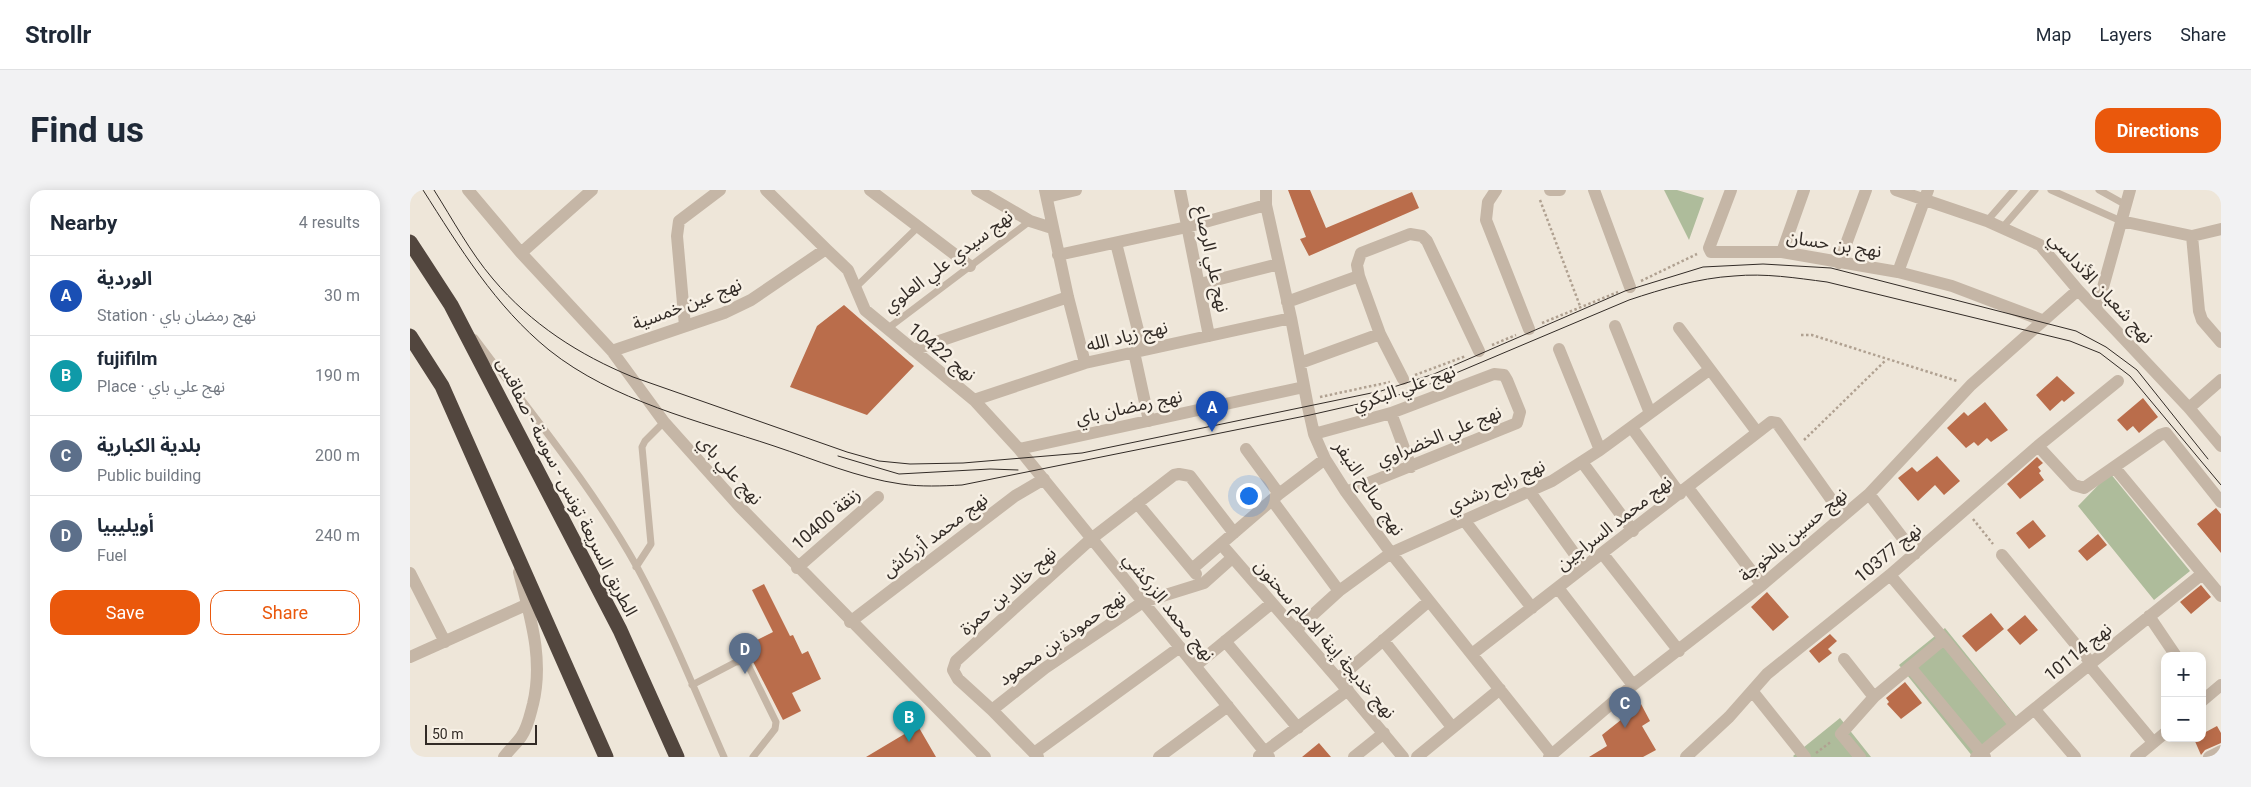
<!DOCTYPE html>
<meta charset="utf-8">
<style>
body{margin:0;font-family:Roboto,"Noto Sans Arabic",sans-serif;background:#f2f2f3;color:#1f2937}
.controls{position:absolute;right:15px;bottom:15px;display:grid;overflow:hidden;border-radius:10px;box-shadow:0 2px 12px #0003}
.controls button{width:45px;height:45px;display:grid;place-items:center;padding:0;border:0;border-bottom:1px solid #e0e1e3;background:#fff;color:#1f2937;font:25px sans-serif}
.scale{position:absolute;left:15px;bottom:12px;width:112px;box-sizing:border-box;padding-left:5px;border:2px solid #322b26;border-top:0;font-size:14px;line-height:18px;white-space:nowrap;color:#322b26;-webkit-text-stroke:4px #f7f0e5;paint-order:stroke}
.you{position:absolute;left:838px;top:305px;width:18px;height:18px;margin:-12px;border:4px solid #fff;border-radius:50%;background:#1a73e8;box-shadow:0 0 0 8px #1a73e833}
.badge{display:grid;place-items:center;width:32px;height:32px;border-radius:50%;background:#ea580c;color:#fff;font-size:16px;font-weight:700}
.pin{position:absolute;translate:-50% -41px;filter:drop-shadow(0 1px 2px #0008)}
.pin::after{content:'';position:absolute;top:26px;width:18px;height:15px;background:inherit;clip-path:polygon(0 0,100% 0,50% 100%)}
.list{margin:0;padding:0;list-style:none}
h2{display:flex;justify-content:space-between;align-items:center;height:65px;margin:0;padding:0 20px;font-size:21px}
h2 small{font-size:16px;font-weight:400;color:#747a83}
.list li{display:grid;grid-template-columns:32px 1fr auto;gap:15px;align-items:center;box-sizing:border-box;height:80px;padding:0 20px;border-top:1px solid #e0e1e3}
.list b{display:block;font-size:19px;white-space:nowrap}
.list p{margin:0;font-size:16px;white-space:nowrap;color:#747a83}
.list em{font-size:16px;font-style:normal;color:#747a83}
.actions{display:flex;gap:10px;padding:15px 20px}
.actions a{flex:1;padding:11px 0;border:1px solid #ea580c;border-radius:15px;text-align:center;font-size:18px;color:#ea580c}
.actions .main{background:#ea580c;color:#fff}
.map{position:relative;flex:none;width:1811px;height:567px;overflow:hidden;border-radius:15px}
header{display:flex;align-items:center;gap:30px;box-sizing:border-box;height:70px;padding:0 25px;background:#fff;border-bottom:1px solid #e0e1e3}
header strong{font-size:24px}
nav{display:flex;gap:28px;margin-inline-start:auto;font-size:18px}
.intro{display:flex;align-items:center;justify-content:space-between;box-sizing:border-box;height:120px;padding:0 30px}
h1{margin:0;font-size:35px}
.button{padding:12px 22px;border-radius:15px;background:#ea580c;color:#fff;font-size:18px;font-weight:700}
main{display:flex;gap:30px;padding:0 30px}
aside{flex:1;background:#fff;border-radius:15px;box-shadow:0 2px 12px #0003}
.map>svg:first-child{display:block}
</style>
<header>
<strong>Strollr</strong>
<nav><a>Map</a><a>Layers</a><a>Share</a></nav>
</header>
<div class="intro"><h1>Find us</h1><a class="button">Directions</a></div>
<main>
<aside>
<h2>Nearby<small>4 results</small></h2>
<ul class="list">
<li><span class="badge" style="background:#1a4fb4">A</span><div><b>الوردية</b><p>Station · نهج رمضان باي</p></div><em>30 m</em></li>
<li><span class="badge" style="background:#0f9aa8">B</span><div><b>fujifilm</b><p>Place · نهج علي باي</p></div><em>190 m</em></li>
<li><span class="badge" style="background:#5c6f8a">C</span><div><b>بلدية الكبارية</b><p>Public building</p></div><em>200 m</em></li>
<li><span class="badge" style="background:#5c6f8a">D</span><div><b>أويليبيا</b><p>Fuel</p></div><em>240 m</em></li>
</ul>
<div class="actions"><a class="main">Save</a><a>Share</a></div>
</aside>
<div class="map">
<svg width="1811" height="567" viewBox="0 0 1811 567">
<rect width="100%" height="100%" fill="#eee6d9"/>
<path fill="#aebc9b" d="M1254 0H1267L1294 8 1279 50Z
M1700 283 1780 381 1744 410 1668 316Z
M1535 438 1613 535 1563 567 1489 475Z
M1430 528 1461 567H1384L1383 566Z"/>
<path fill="#ba6d4b" d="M878 0H900L916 38 1002 2 1009 18 899 66 890 49 896 47Z
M434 115 504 176 457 225 380 197 407 136Z
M1647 186 1665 203 1654 212 1652 210 1640 221 1626 205Z
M1733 208 1748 227 1729 243 1723 236 1717 241 1707 230Z
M1575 212 1598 240 1581 252 1577 248 1568 256 1564 252 1556 258 1537 238 1554 222 1558 226Z
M1527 266 1550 291 1534 305 1525 295 1508 311 1488 288 1502 277 1507 282Z
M1627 267 1633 273 1628 277 1631 281 1629 283 1634 290 1610 309 1597 294Z
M1806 318 1811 324V363L1787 334Z
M1623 330 1636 346 1619 359 1606 343Z
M1688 344 1697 355 1677 371 1668 361Z
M354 394 380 446 383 445 392 464 398 461 411 489 382 503 391 521 373 530 335 456 363 442 342 400Z
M1791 395 1801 407 1781 424 1770 412Z
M1357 402 1379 427 1363 441 1341 417Z
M1581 423 1594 439 1566 462 1552 446Z
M1615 425 1628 440 1610 455 1597 440Z
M1420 444 1427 451 1418 459 1422 463 1409 473 1399 461Z
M1495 492 1512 513 1491 529 1477 514 1479 512 1476 508Z
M1231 514 1240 531 1232 536 1246 560 1233 567H1179L1197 556 1192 545Z
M508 536 526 567H456Z
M1807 536 1811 543V553L1795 560 1791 565 1784 549 1792 548V544Z
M909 553 921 567H892Z"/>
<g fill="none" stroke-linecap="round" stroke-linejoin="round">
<path stroke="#b0a191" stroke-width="2.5" stroke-dasharray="2.5 2.5" stroke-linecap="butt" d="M1130 10 1170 116
M1231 91 1287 64
M1132 133 1208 102
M1391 145H1402L1547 191
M1082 155 1106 145
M1005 185 1056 166
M910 207 980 192
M1394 250 1476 170
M1563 329 1583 354
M1406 563 1422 551"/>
<path stroke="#c5b6a6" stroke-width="7" d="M1641 0 1711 31
M1689 0 1716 15
M1577 31 1604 0
M1593 37 1625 0
M445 98 508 37
M477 139 620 31
M65 148C120 222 182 296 227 377 260 438 286 503 314 567
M226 377 241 354 232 257 235 251 254 232
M282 495 326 472 336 471 366 532 365 539 343 567"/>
<path stroke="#c5b6a6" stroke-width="12" d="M58 0 111 63 202 161 254 232 330 317 575 567
M460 0 560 76
M567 0 620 31 642 38
M635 0 658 107 675 173
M770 0 799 146
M856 0V15L881 128 898 217 904 244 915 269 936 302 981 363 1142 565
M1086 0 1078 12 1076 30 1119 139
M1140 0H1150
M1184 0 1220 97
M1321 0 1299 58 1301 62H1372L1488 82 1518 0
M1486 0 1577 31 1630 55 1668 100 1779 218 1811 256
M637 7 666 0
M1711 31 1782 46 1789 121 1792 130 1811 152
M1782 46 1811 39
M706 53 733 160
M416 59 438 80 455 120 564 210 609 259 859 567
M1372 62 1394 0
M111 63 182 0
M648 65 777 37 856 15
M1429 73 1456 0
M1488 82 1542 96 1632 130
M949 86 947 75 951 63 1000 44 1012 46 1017 51 1069 161
M790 94 869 74
M877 112 949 86 970 144 993 189
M1687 119 1720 0
M275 136 267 46 269 31 310 0
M1205 136 1240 223
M1269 138 1347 242
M1149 159 1190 260
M503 160 658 107
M202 161 314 123 341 110 416 59 356 0
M724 162 739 231
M890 173 970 144
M564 210 675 173 881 128
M1779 218 1811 190
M981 223 1001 277
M1222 238 1270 304
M904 244 981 223 1084 184 1094 185 1097 190 1110 222 1107 233 936 302
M1628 256 1664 295 1674 298 1750 245 1756 243 1811 312
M609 259 894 197
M836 259 869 304
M1172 272 1223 341
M1705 278 1811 406
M1278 298 1352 395
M1120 302 1174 377
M1459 304 1505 364
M862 310 929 401
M727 313 786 384
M1054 330 1122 418
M811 354 928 489 993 567
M1192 363 1269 461
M1592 365 1681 473
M387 378 468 307
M782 379 869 304 915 269
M0 383 35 452
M1148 398 1223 495
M1739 426 1766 466
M440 432 605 306 634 289
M886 440 929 401 981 363 1142 291 1190 260 1299 180
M1534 449 1604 534
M973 450 1042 537
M815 451 888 538
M1062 464 1361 232 1367 233 1433 326
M0 467 118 414
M1434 469 1464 507
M1679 475 1743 552
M785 476 862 413
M1500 477 1575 567
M928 489 1019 411
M1343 502 1395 567
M582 520 635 478 733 412 794 393 822 368
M1625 520 1665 567
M624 563 770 457
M849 566 938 500
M94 567C99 560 106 554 111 547 118 537 120 525 123 514 134 468 120 427 109 382
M628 567 582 520 548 489 543 480 546 471 681 349 764 285 769 284 780 286 824 343
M749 567 818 516
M944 567 974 543
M1007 567 1090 499
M1139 567 1223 495 1352 395 1459 304 1561 195 1668 100
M1276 567 1319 527 1357 484 1480 385 1628 256 1708 191
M1450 567 1431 544 1464 507 1534 449 1480 385
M1566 567C1640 505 1717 445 1792 384
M1799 567 1811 561"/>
<path stroke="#c5b6a6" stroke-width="12" d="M1792 511 1811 495
M1726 567 1755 543"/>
<path stroke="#52463e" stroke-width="15" d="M0 52 41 115 210 440 267 567
M0 146 32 196 196 567"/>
<path stroke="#322b26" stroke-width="1" d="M13 0C50 58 85 116 139 160 203 211 289 231 364 256 406 270 448 288 491 294 511 297 532 296 552 295L900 225 1001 202 1219 110C1252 99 1289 88 1324 86 1355 83 1386 88 1417 92L1660 151 1690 163 1720 186 1811 295
M24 0C43 30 60 62 83 89 121 134 169 165 223 187L437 262 469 271 500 274 553 273 672 263 971 201 1024 184 1215 101 1293 77 1353 74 1421 78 1666 141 1696 157 1727 180 1798 269
M428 266 489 284 580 279 608 280"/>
</g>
<g text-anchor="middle" stroke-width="5" stroke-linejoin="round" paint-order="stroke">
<g font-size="18" fill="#322b26" stroke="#f7f0e5">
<text transform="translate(1424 54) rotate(9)" y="6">نهج بن حسان</text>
<text transform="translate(802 69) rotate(78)" y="6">نهج علي الرصاع</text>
<text transform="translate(538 71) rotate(-37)" y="6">نهج سيدي علي العلوي</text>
<text transform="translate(1691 98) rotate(47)" y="6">نهج شعبان الأندلسي</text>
<text transform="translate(277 114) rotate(-21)" y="6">نهج عين خمسية</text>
<text transform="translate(717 146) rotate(-13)" y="6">نهج زياد الله</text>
<text transform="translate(532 162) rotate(39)" y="6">نهج 10422</text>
<text transform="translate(994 198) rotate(-19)" y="6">نهج علي البكري</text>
<text transform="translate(719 217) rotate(-12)" y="6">نهج رمضان باي</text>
<text transform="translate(1029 246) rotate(-22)" y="6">نهج علي الخضراوي</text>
<text transform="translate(320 280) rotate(48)" y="6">نهج علي باي</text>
<text transform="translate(1086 296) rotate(-24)" y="6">نهج رابح رشدي</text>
<text transform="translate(157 297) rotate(63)" y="6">الطريق السريعة تونس - سوسة - صفاقس</text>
<text transform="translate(959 298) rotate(56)" y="6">نهج صالح النيفر</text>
<text transform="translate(416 329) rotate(-41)" y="6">زنقة 10400</text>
<text transform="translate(1204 333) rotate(-38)" y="6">نهج محمد السراجين</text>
<text transform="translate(525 345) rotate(-37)" y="6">نهج محمد أزركاش</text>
<text transform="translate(1383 345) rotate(-40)" y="6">نهج حسين بالخوجة</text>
<text transform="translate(1478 363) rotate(-40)" y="6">نهج 10377</text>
<text transform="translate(598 401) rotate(-42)" y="6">نهج خالد بن حمزة</text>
<text transform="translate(759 417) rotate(51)" y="6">نهج محمد الزركشي</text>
<text transform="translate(652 448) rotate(-35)" y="6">نهج حمودة بن محمود</text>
<text transform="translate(915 449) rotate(49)" y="6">نهج خديجة إبنة الامام سحنون</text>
<text transform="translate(1668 462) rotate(-39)" y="6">نهج 10114</text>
</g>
</g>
</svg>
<div class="controls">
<button>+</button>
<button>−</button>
</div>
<div class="scale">50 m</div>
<div class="you"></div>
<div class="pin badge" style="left:802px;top:242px;background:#1a4fb4">A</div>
<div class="pin badge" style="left:499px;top:552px;background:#0f9aa8">B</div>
<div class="pin badge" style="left:1215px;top:538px;background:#5c6f8a">C</div>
<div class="pin badge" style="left:335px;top:484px;background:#5c6f8a">D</div>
</div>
</main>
